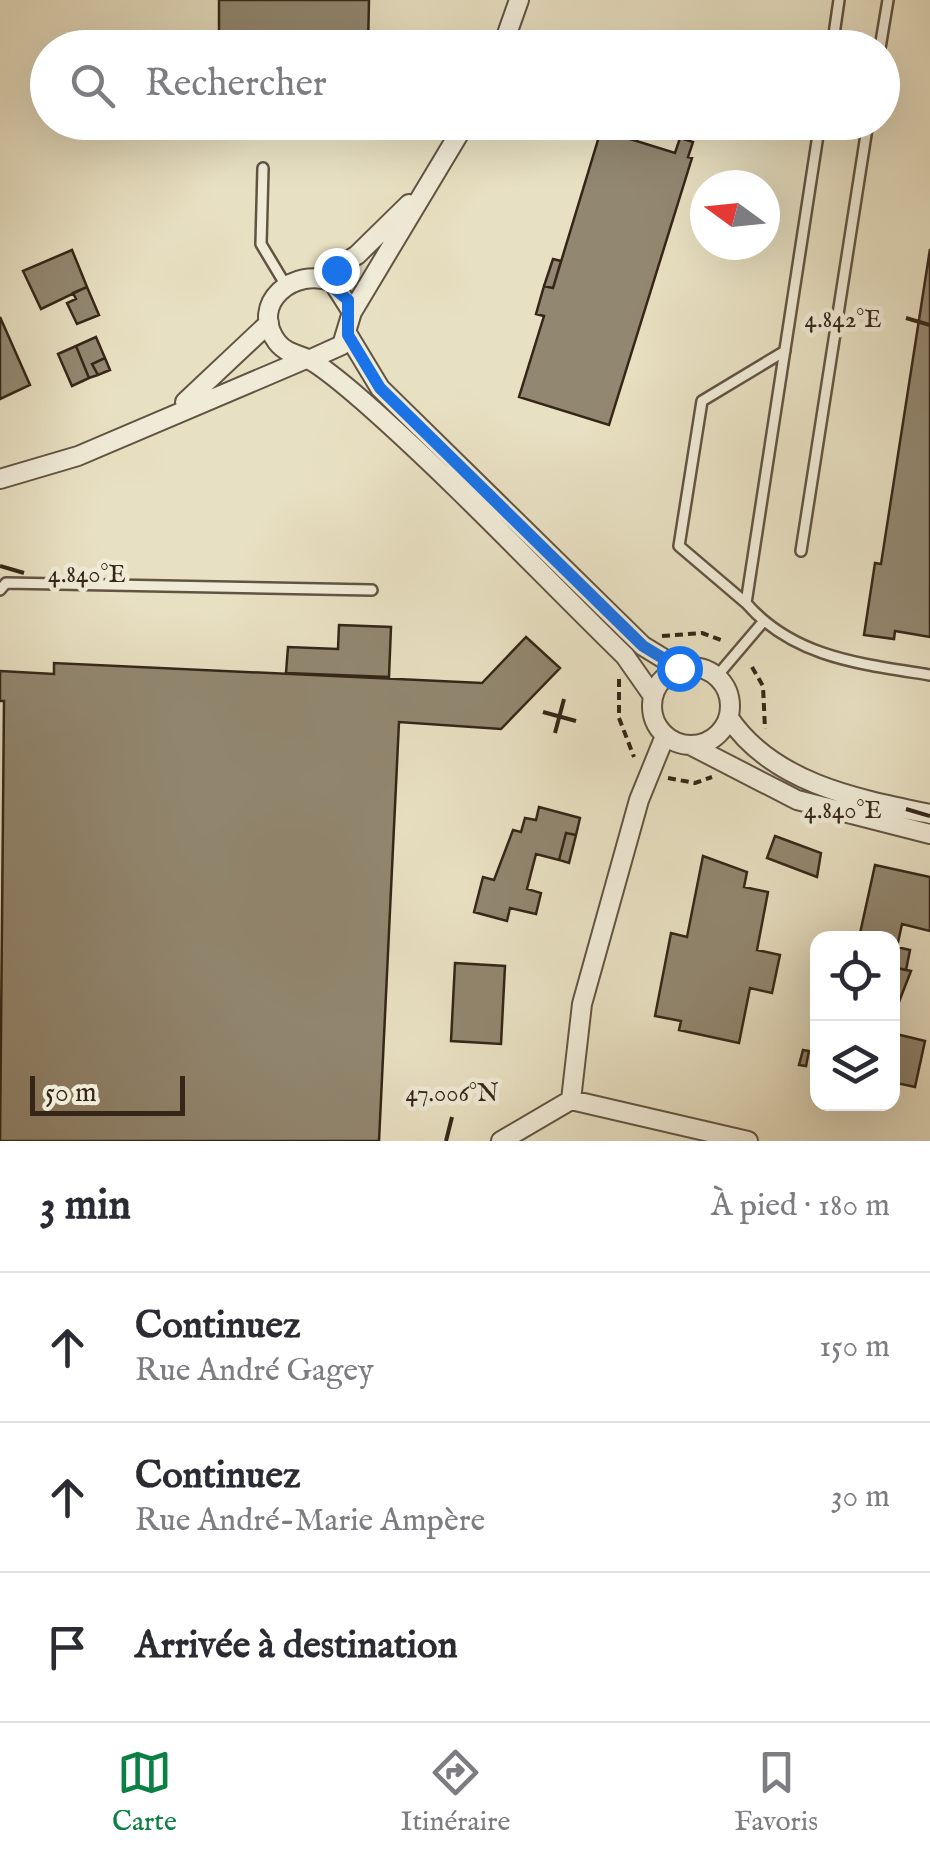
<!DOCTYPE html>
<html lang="fr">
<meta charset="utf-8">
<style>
body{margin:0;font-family:"IM FELL English",serif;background:#f2f2f3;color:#2b2b33}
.controls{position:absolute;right:30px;bottom:30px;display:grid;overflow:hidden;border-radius:20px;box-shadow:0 10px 40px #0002}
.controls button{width:90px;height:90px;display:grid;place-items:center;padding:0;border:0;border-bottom:2px solid #e1e1e2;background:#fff;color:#2b2b33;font:50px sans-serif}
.compass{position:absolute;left:690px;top:170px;width:90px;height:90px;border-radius:50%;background:#fff;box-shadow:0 10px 40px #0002;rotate:285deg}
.scale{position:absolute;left:30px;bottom:25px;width:155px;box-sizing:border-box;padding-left:10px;border:5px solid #352618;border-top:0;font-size:28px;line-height:35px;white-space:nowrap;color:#352618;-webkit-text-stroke:8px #f0ebd7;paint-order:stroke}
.stop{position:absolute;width:30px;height:30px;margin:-22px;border:8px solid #1a73e8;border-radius:50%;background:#fff}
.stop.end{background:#1a73e8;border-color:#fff;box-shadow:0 2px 10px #0008}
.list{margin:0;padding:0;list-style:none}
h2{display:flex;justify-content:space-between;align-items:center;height:130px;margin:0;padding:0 40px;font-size:42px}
h2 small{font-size:32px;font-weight:400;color:#7c7c81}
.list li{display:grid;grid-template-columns:65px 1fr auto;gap:30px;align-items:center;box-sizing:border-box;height:150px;padding:0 40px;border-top:2px solid #e1e1e2}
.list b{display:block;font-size:38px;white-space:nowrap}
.list p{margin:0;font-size:32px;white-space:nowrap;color:#7c7c81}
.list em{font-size:32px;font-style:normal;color:#7c7c81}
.icon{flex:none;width:55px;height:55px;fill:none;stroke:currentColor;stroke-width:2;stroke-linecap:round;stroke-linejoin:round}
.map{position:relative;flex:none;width:930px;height:1141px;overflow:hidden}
.search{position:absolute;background:#fff;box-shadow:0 10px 40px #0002;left:30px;right:30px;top:30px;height:110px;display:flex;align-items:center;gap:25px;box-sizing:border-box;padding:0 35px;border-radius:55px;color:#7c7c81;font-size:38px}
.sheet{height:580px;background:#fff}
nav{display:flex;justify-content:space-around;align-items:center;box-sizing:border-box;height:140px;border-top:2px solid #e1e1e2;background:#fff;font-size:28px;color:#7c7c81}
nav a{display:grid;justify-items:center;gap:5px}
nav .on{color:#0b8043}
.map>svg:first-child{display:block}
</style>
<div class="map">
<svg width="930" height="1141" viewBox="0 0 930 1141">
<rect width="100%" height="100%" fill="#e8e0c2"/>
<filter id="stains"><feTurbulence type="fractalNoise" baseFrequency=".002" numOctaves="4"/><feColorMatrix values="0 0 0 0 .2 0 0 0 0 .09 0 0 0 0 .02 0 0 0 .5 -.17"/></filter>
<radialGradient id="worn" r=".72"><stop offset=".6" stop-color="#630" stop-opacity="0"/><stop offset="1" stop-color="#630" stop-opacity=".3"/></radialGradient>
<path fill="#928770" stroke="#352618" stroke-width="2.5" d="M219 0H369L368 48H219Z
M218 122H368V127H218Z
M601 130 675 153 680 138 693 142 688 157 692 158 609 425 519 397 544 316 536 314 544 286 553 288Z
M930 249V637L895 631 894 639 864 635 875 563 881 564Z
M72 250 87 287 41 309 23 271Z
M553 259 561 261 553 288 544 286Z
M87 287 99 315 77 324 67 303 76 299 73 293Z
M0 317 30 385 0 399Z
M96 337 105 358 92 364 98 375 89 378 76 346Z
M76 346 89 378 72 386 58 354Z
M105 358 110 370 98 375 92 364Z
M339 625 391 627 389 677 286 673 288 647 338 649Z
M526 637 560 668 501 729 399 722 379 1141H0L4 701H0V671L54 674V663L482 683Z
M539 807 580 818 576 835 566 833 559 860 536 854 527 889 541 893 536 914 510 908 507 921 474 912 483 877 494 880 513 830 521 832 525 818 536 820Z
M566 833 576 835 569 863 559 860Z
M775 836 821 853 817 877 767 858Z
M703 856 747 872 744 887 768 892 757 950 780 955 772 993 750 988 739 1043 679 1030 681 1021 655 1016 671 933 687 937Z
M875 865 930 877V931L902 924 897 947 910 950 906 970 892 967V938H859Z
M455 963 505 966 501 1044 451 1041Z
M892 967 911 971 897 1007 892 1006Z
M892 1033 925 1041 915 1087 892 1082Z
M803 1050 809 1051 806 1066 799 1065Z"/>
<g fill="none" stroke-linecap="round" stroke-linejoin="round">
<g stroke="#625442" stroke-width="14">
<path id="lane" d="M832 48 839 0
M880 48 888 0
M820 122 746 603C794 658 862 664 930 675
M263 168 261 244 285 284
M801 551 868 122
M0 590 6 583 372 590
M746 603 679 546 702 401 785 351
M717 676 763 622"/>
</g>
<g stroke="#625442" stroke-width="22">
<path id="street" d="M502 48 519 0
M322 277 357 255 409 204
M352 312 466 122
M348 335 380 388 643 646 679 668
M311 359 342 345 352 312 333 282C295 266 248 303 277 342 288 356 302 354 315 363 332 374 348 388 363 401 454 481 538 571 625 656L653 696
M185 402 269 323
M0 479 78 456 306 359
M652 706a39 39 0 1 1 78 0a39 39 0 1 1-78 0Z
M729 718C773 783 857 799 930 814
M692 746 797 800 930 834
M571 1100 582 1004 639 800 665 736
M571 1100 748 1141
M501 1141 571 1100"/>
</g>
<path stroke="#352618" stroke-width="4" stroke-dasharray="8 5" stroke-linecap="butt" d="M662 636 702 633 721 640
M752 667 763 686 765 729
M619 679V718L634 757
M668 778 695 783 712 777"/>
<use href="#lane" stroke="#f0ebd7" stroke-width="9"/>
<use href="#street" stroke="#f0ebd7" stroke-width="18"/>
</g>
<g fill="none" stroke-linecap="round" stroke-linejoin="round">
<path stroke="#1a73e8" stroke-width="12" d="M336 270 322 278 348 300V335L380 388 643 646 679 668"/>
</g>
<path fill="none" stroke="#352618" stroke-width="4" d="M906 318 930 325M0 566 24 573M543 712 576 721M555 733 564 699M906 809 930 816M446 1141 452 1117"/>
<g font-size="25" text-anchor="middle" fill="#352618" stroke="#f0ebd7" stroke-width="9" stroke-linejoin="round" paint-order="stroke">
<text x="843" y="327">4.842°E</text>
<text x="87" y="582">4.840°E</text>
<text x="843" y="818">4.840°E</text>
<text x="452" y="1101">47.006°N</text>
</g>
<rect width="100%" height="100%" filter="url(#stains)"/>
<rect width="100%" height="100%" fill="url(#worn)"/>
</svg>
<div class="controls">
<button><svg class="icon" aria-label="locate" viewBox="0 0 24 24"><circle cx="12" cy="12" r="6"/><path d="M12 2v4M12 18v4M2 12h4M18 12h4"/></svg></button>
<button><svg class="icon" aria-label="layers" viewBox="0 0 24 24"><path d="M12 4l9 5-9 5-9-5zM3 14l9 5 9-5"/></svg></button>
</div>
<svg class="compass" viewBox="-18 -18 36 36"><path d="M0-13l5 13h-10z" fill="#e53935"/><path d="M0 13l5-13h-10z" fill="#7c7c81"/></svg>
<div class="scale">50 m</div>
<div class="stop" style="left:679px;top:668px"></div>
<div class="stop end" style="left:336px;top:270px"></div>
<div class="search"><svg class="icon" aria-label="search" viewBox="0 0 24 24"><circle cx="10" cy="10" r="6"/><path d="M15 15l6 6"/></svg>Rechercher</div>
</div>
<section class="sheet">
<h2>3 min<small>À pied · 180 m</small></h2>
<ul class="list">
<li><svg class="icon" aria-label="ahead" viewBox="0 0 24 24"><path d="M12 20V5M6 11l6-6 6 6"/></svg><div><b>Continuez</b><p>Rue André Gagey</p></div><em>150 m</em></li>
<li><svg class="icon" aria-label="ahead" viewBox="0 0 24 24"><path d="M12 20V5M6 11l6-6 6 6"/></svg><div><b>Continuez</b><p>Rue André-Marie Ampère</p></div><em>30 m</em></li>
<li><svg class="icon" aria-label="arrive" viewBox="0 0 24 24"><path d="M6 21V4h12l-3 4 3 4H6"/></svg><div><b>Arrivée à destination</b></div></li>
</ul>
</section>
<nav>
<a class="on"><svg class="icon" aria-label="map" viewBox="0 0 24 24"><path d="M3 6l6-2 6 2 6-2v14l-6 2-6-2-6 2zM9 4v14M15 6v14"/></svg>Carte</a>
<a><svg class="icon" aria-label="directions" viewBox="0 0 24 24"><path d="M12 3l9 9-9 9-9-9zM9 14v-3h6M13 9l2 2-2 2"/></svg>Itinéraire</a>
<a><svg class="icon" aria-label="saved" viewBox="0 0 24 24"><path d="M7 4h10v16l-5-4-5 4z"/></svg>Favoris</a>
</nav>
